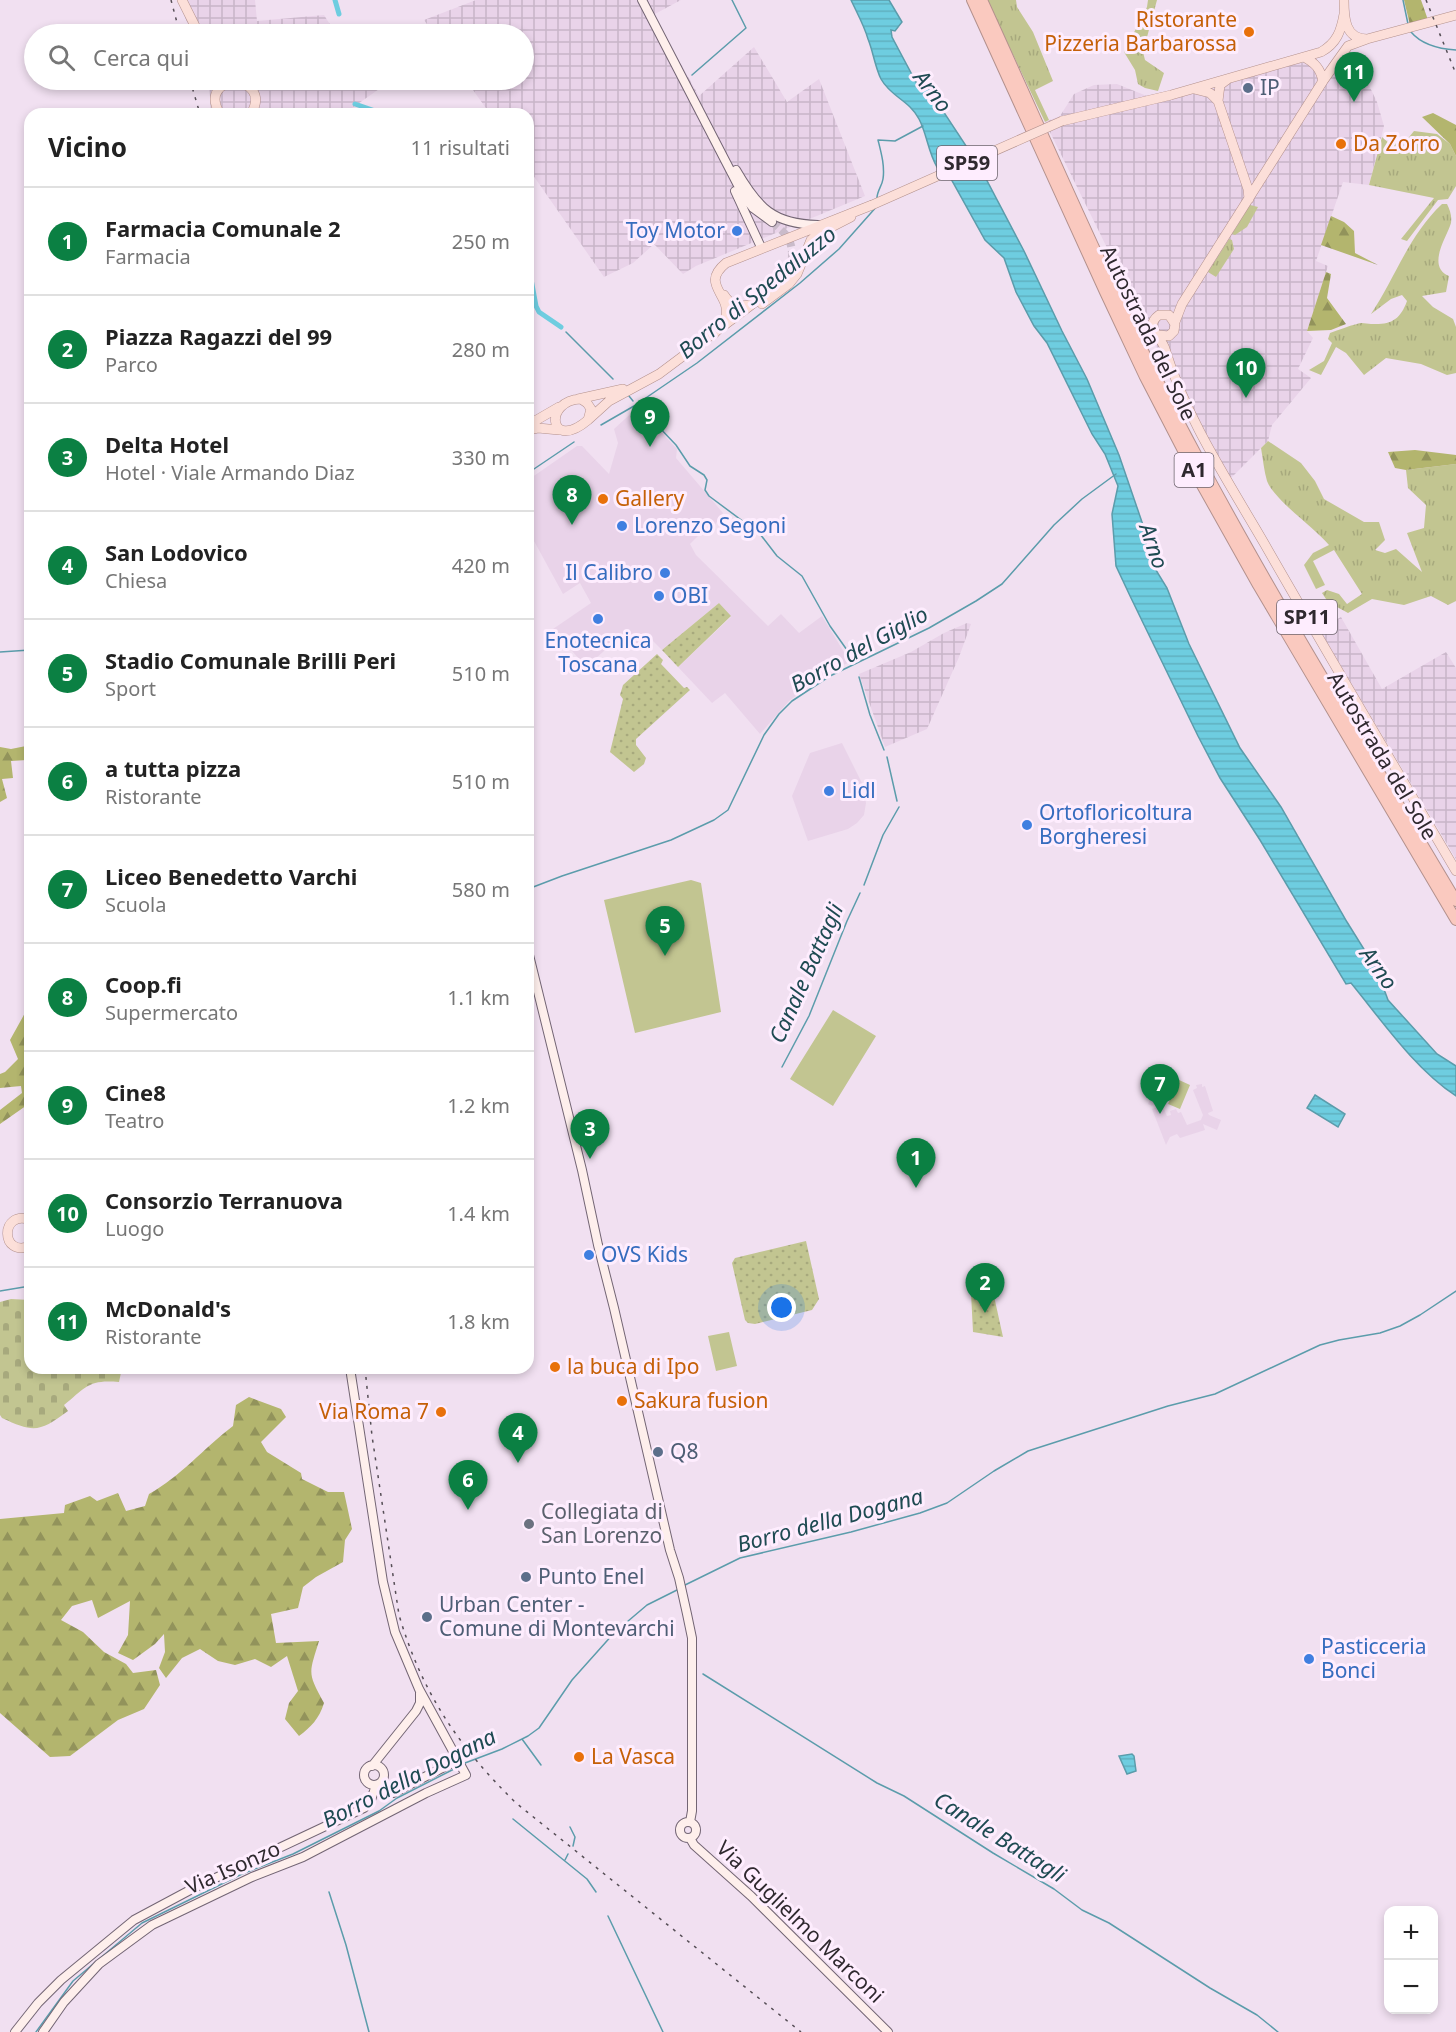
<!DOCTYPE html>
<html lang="it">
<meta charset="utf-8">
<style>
body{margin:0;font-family:"Noto Sans",sans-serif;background:#f6f6f6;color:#222}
.controls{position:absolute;right:18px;bottom:18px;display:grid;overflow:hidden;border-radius:12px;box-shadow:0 3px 9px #0003}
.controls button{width:54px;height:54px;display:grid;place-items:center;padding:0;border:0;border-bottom:2px solid #e0e0e0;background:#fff;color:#222;font:30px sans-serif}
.you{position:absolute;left:782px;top:1308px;width:21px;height:21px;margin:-15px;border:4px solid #fff;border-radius:50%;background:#1a73e8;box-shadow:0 0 0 9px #1a73e833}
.badge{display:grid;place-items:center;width:39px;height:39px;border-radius:50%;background:#0b8043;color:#fff;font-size:20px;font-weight:700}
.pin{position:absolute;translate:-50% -50px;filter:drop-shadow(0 2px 3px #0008)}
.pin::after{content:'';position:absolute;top:32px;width:21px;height:18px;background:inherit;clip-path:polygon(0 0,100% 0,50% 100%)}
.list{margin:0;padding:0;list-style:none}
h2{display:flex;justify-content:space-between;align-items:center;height:78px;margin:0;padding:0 24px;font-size:26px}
h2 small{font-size:20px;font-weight:400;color:#767676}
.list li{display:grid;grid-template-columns:39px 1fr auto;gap:18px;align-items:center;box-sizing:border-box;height:108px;padding:0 24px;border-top:2px solid #e0e0e0}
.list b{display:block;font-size:22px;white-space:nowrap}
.list p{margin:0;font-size:20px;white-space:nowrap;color:#767676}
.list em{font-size:20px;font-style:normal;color:#767676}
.icon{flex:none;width:33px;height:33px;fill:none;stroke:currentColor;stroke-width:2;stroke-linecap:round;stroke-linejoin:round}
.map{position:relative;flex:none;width:1456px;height:2032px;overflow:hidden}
.search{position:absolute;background:#fff;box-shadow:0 3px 9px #0003;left:24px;top:24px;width:510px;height:66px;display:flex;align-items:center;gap:15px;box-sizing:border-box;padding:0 21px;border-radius:33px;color:#767676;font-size:22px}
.panel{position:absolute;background:#fff;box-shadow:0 3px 9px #0003;left:24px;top:108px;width:510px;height:1266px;border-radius:18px}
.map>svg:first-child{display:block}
</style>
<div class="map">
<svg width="1456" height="2032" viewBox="0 0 1456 2032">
<defs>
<pattern id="industrial-grid" width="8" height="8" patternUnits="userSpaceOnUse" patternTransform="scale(1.5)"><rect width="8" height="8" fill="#e9d3e9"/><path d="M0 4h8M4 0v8" fill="none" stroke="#c8b5c8"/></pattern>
<pattern id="grass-tufts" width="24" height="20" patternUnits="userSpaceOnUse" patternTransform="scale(1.5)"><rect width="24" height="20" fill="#c2c591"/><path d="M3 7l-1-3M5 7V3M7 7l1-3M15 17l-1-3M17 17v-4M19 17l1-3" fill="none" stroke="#a7a97d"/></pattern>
<pattern id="forest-firs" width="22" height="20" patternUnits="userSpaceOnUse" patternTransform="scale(1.5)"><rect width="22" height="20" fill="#b3b56e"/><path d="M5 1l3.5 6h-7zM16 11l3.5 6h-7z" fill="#92935b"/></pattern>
<pattern id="cemetery-stones" width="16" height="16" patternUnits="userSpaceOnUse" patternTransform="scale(1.5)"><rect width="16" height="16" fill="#c2c591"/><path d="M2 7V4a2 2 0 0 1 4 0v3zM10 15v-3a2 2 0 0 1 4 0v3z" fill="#a7a97d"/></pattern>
<pattern id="park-dots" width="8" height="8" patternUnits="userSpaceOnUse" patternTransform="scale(1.5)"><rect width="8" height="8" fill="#c2c591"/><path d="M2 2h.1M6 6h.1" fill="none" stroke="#a7a97d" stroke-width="1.8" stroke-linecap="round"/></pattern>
<pattern id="water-rules" width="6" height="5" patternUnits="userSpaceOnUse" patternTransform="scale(1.5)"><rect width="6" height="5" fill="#6ecde0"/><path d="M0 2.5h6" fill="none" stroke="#60b0c0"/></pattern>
</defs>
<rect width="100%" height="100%" fill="#f1e0f1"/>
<path fill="#e9d3e9" d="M638 407 677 449 676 458 723 513 710 532 706 528 690 544 696 555 768 626 781 614 799 633 822 616 850 662 827 672 789 701 760 734 725 693 712 703 678 667 731 617 719 603 662 650 650 638 636 651 622 635 586 667 553 629 591 603 580 583 563 594 528 530V480L577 446H582L609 474 618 443 614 429Z
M842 743 864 787 866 803 864 815 857 823 848 829 808 841 792 796 810 753Z
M1202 1084V1087L1205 1086 1213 1111 1208 1113 1209 1115 1221 1120 1217 1130 1203 1124 1205 1130 1180 1138 1177 1134 1170 1137 1166 1145 1152 1109 1157 1107V1105L1154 1104 1152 1106 1148 1104 1152 1095 1162 1100 1160 1105H1162L1167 1116 1171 1115 1170 1111 1176 1109 1178 1113 1181 1112 1187 1125 1201 1120 1203 1115 1193 1090 1197 1088 1196 1085Z"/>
<path fill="url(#industrial-grid)" d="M178 0H255L257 21 324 15 336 34H192Z
M476 0H681L653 15 699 96 754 47 787 102 819 79 865 196 696 266 683 274 654 244 633 263 604 277 528 168V114H490L466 80H524V34H434L424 20Z
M1294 56 1301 63 1312 64 1320 79 1339 61 1364 75 1377 102 1384 126 1369 185 1343 182 1316 261 1328 266 1307 331 1313 338 1298 369 1311 378 1272 425 1268 441 1224 485 1045 122 1060 116 1074 94 1094 85 1117 84 1147 96 1165 94Z
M209 80H377L382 87 352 108 356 114H211Z
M1341 617 1382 689 1446 652 1456 668V859L1319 629Z
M967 623 971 624 959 657 927 729 885 747 859 674 911 652 944 633Z"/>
<path fill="url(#grass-tufts)" d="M987 0H1016L1017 7 1033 32 1053 81 1035 90 1049 120 1045 122Z
M1148 0H1157L1143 52 1145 60 1164 73 1158 91 1145 88 1138 84 1135 70 1124 52 1147 7Z
M1414 131 1437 134 1450 144 1456 156V186L1448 199 1438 200 1407 241 1401 239 1434 198 1369 185 1382 137 1390 144 1396 140 1405 142Z
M1442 204H1447C1450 210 1452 216 1451 223 1447 237 1426 266 1449 276L1446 292 1422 296 1433 307 1453 319 1456 327V373L1447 375 1421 364 1386 358 1364 375 1346 353 1336 347 1321 375 1309 370 1324 361 1332 343 1328 339 1330 333C1339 330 1348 326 1357 324 1361 322 1367 324 1371 324 1391 325 1400 320 1407 301L1402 295 1391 299 1371 314C1395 278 1409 235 1442 204Z
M1250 205 1258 207 1247 227 1235 235 1232 234Z
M1229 239 1232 240 1234 249 1216 277 1208 272Z
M1268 441 1301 463 1315 481 1324 499 1364 522H1379L1385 540 1375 550 1385 553 1396 549 1422 572 1407 533 1424 528 1426 505 1408 488 1406 470 1456 464V601L1448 605 1431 596 1404 605 1372 599 1348 613 1328 602 1322 593 1327 590 1339 594 1347 604 1362 594 1334 550 1313 561 1325 585 1316 589 1304 565 1313 553 1329 545C1314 527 1274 500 1267 481 1264 471 1263 459 1261 448Z"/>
<path fill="url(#forest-firs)" d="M1404 0H1421L1428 20 1410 25Z
M1433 113 1456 125V156L1450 144 1422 117Z
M1331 216 1344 222 1354 231 1355 253 1378 265 1321 245Z
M1326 272 1331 274 1327 298 1346 324 1331 330 1307 331Z
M1415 450 1456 455V464L1406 470 1395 468 1388 452Z
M30 736V782L27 760 11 761 13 778 2 779 7 798 0 802V747L11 749 26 746Z
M30 1004V1103L0 1124V1110L22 1093 21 1086 0 1088V1074L5 1072 18 1059 10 1040Z
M249 1397 281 1409 286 1417 261 1442 267 1452 301 1473 302 1479 328 1492H344L352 1529 345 1540 343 1562 316 1577 303 1587 298 1608 271 1614 276 1643 319 1641C309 1674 307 1672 324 1703 319 1719 311 1727 299 1736L285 1719 289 1703 298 1691 287 1656 271 1667 255 1659 235 1665 218 1661 200 1649 182 1658 166 1678 159 1668 165 1652 164 1634 155 1644 133 1660 118 1653 128 1635 130 1601 98 1618 92 1600 72 1606 61 1620 83 1632 104 1652 126 1664 133 1673 156 1670 160 1685 144 1709 118 1720 70 1756 50 1757 0 1713V1519L64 1513 65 1505 90 1496 97 1501 118 1493 126 1511 145 1506 149 1494C180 1477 204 1448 233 1426L236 1405Z"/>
<path fill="url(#cemetery-stones)" d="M11 1299 30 1300V1368H122L119 1382C89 1379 86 1387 64 1405L68 1411C40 1432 34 1433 2 1418L0 1415V1302Z"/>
<path fill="url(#park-dots)" d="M719 603 731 616 678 667 662 650Z
M657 654 663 660 661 664 684 688 687 687 690 690 636 739V745L646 758 644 764 634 772 610 752 623 699 620 695 623 685Z
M806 1241 819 1299 812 1310 755 1324 748 1323 745 1320 732 1263 735 1258Z
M992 1287 1003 1337 973 1332 971 1293Z"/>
<path fill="#c2c591" d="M691 880 701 883 721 1012 635 1033 604 900Z
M833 1010 876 1036 833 1106 790 1079Z
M1179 1080 1190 1085 1180 1109 1168 1104Z
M729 1332 737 1366 716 1371 708 1336Z"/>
<path fill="url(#water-rules)" stroke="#5b9cab" stroke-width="1.5" d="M851 0H889L902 22 895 31 891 30 892 37 917 84 919 82 918 77 922 79 968 149C979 153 982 162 983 173L1024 251 1062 331 1087 379 1119 455 1143 525V533L1151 562 1167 588 1189 644 1240 748 1281 807 1347 922 1377 970 1388 1000 1437 1054 1456 1066V1096C1414 1068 1383 1022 1351 983L1346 984 1260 840 1220 778 1198 736 1131 598 1116 566 1112 514 1118 486 1105 454 1092 434 1047 343 1034 326 1016 292 1004 258 985 240 951 179 944 169 937 167C928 152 927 134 919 119 909 100 891 97 881 79 875 67 873 51 868 39 864 25 857 13 851 0Z
M1315 1095 1345 1114 1338 1127 1307 1108Z
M1132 1754 1134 1756 1136 1771 1127 1774 1119 1756Z"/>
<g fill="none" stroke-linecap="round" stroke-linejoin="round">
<path stroke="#5b9cab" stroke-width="1.5" d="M1403 0 1408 24
M1411 32C1422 45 1440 49 1456 50
M692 75 746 28 732 0
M877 198C877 191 882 186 883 179 885 166 881 152 878 140L895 141 923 126
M566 332 613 379
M629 396 633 401
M638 405 676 445 690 466 704 475 707 480 705 490 709 496 760 534 777 556 802 576 830 626 847 650
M601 425 634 406 697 363 800 283 839 249 878 205
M528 473 574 442
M0 652 30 650
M859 677 870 715 884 750
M887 757 897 801
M864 885 883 835 899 807
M528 889 562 876 671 840 714 820 728 810 764 735 779 714 792 701 830 676 929 628 976 601 1002 584 1054 525 1082 499 1116 474
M782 1067 809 1016 847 921 860 893
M0 1291 30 1286
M683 1586 740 1558 851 1532 920 1513 947 1503 994 1471 1028 1451 1168 1406 1215 1394 1320 1345 1339 1340 1380 1333 1400 1326 1420 1315 1456 1291
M703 1674 877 1783 904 1796 993 1853 1054 1889 1082 1910 1109 1923 1210 1988 1257 2015 1278 2032
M522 1739 541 1765
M465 1763 502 1749 528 1736 539 1728 572 1680 614 1633 647 1605 677 1590
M513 1819 587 1879 596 1892
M570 1827 575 1837 573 1846
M565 1860 568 1854
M329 1892 346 1945 369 2032
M608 1916 663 2032
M36 2032 73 1981 142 1923 242 1874 293 1854 379 1811 397 1798 458 1767"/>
<path stroke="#6ecde0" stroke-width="5" d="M335 0 339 14
M346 80 347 83
M355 104 384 114
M528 263 536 306 539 312 561 327"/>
<path stroke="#cabbca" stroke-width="8" stroke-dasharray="8 4" stroke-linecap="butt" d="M772 222C791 237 794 244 791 268"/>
<g stroke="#736574" stroke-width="10">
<path id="secondary" d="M642 0 743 195 753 208 772 222
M736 170C758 208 773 224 818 225
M735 191 760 245
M766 294 784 280 791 268
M528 951 582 1170 598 1245 614 1308 670 1550 679 1578 687 1614 692 1638V1811L690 1822
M364 1775a10 10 0 1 1 20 0a10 10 0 1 1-20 0Z
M372 1766 416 1711 420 1703V1693
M380 1783 385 1790 393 1793 458 1760
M680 1830a8 8 0 1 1 16 0a8 8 0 1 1-16 0Z
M690 1838 694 1845 751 1896 888 2032
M15 2032 38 2003 61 1980 134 1920 192 1889 364 1808 371 1800 376 1785
M43 2032 64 2002 99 1964 152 1925 252 1877 303 1857 426 1793 466 1775 419 1689 395 1632 383 1582 350 1368"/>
</g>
<g stroke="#b3918d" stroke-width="10">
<path id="primary" d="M182 0 199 34
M1344 0C1344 18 1345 39 1367 39L1456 15
M1304 57C1315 63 1320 68 1323 81
M1228 79 1220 85 1218 101 1248 189 1249 199
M1194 89 1210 93 1218 101
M220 114C195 72 275 73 251 114
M1062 121 1171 95 1321 52C1337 43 1341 31 1344 14
M724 295C731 306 738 307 750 305
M762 304 789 284 797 274 811 240 818 234 851 217
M1175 322 1182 304 1323 81 1348 46 1367 39
M713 335C718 329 725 323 726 315 730 294 700 284 726 263L872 205
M1158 335 1169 336 1174 331 1175 324 1169 315H1159C1155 318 1152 321 1153 326 1153 333 1163 341 1165 349 1186 418 1228 481 1264 543 1327 653 1392 762 1456 871
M578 399 623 389
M581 399 587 403 591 409 588 420C549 453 543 400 581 399Z
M588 420 609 401 659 374 766 294
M528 425 559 407
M528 430 538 428 559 430
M30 1220C0 1209 0 1258 30 1246"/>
</g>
<g stroke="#b3918d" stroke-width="12">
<path id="highway" d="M972 0 1105 292 1145 377 1189 462 1258 585 1456 920
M982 0C1052 153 1118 310 1198 458 1279 609 1369 754 1456 901"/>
</g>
<use href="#secondary" stroke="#feefec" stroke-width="8"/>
<use href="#primary" stroke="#fcdfd9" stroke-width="9"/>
<use href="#highway" stroke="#fac9bf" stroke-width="10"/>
<path stroke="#564e56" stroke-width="1.5" stroke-dasharray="3 6" stroke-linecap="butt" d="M171 0 180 34
M1426 0 1456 74
M190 80 200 114
M365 1368 372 1436 399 1615C422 1693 458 1746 516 1803L801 2032"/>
<g stroke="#b3918d" stroke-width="10" stroke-linecap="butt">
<path id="primary-bridge" d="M872 205 1062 121"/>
</g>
<use href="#primary-bridge" stroke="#fcdfd9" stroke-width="9"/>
</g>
<g fill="#e8710a" stroke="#feedfe" stroke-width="2">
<circle cx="1249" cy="32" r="6"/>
<circle cx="1341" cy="144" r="6"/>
<circle cx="603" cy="499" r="6"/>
<circle cx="555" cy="1367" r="6"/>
<circle cx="622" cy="1401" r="6"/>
<circle cx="441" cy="1412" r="6"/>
<circle cx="579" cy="1757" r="6"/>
</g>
<g fill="#5c6f8a" stroke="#feedfe" stroke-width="2">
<circle cx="1248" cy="88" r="6"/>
<circle cx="658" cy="1452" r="6"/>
<circle cx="526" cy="1577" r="6"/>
<circle cx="427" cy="1617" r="6"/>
</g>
<g fill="#3f7fe0" stroke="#feedfe" stroke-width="2">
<circle cx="737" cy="231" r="6"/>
<circle cx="622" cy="526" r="6"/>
<circle cx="665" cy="573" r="6"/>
<circle cx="659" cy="596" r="6"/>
<circle cx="598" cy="619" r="6"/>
<circle cx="829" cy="791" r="6"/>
<circle cx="1027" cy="825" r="6"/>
<circle cx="589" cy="1255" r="6"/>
<circle cx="1309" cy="1659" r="6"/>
</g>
<circle fill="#6b7280" stroke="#feedfe" stroke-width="2" cx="529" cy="1524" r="6"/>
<g text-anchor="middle" stroke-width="6" stroke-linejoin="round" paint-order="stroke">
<g fill="#feedfe" stroke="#6d646d" stroke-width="1.5">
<rect x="937" y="146" width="60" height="34" rx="4.5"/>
<rect x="1174.5" y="453" width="39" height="34" rx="4.5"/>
<rect x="1277" y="600" width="60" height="34" rx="4.5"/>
</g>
<g font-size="20" font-weight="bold" fill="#2f292f">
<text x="967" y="170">SP59</text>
<text x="1194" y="477">A1</text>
<text x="1307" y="624">SP11</text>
</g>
<g font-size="21" fill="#c56008" stroke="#feedfe" text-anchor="start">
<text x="1237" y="27" text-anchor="end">Ristorante<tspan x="1237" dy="24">Pizzeria Barbarossa</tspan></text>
<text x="1353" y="151">Da Zorro</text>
<text x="615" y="506">Gallery</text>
<text x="567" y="1374">la buca di Ipo</text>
<text x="634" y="1408">Sakura fusion</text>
<text x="429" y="1419" text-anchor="end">Via Roma 7</text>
<text x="591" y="1764">La Vasca</text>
</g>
<g font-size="21" fill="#4e5e75" stroke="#feedfe" text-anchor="start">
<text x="1260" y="95">IP</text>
<text x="670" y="1459">Q8</text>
<text x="538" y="1584">Punto Enel</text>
<text x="439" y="1612">Urban Center -<tspan x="439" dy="24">Comune di Montevarchi</tspan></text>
</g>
<g font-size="21" fill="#366cbe" stroke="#feedfe" text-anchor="start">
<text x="725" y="238" text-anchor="end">Toy Motor</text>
<text x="634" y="533">Lorenzo Segoni</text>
<text x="653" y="580" text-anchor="end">Il Calibro</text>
<text x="671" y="603">OBI</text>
<text x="598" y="648" text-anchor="middle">Enotecnica<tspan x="598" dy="24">Toscana</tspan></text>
<text x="841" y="798">Lidl</text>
<text x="1039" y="820">Ortofloricoltura<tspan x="1039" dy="24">Borgheresi</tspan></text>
<text x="601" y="1262">OVS Kids</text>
<text x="1321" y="1654">Pasticceria<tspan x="1321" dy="24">Bonci</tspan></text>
</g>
<g font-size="21" fill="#2f292f" stroke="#feedfe">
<text transform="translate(1148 333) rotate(64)" y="7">Autostrada del Sole</text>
<text transform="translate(1382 756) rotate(59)" y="7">Autostrada del Sole</text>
<text transform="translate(233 1868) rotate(-24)" y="7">Via Isonzo</text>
<text transform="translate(800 1922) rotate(44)" y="7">Via Guglielmo Marconi</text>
</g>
<g font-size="21" fill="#5b616d" stroke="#feedfe" text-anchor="start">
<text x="541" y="1519">Collegiata di<tspan x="541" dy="24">San Lorenzo</tspan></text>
</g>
<g font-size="22" font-style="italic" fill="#1e4a52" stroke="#feedfe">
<text transform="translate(933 91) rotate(52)" y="8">Arno</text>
<text transform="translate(757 292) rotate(-39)" y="8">Borro di Spedaluzzo</text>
<text transform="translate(1154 546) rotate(71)" y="8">Arno</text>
<text transform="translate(859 649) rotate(-29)" y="8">Borro del Giglio</text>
<text transform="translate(1379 968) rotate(54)" y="8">Arno</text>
<text transform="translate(806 973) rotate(-66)" y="8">Canale Battagli</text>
<text transform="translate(830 1520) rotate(-15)" y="8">Borro della Dogana</text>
<text transform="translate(409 1778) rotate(-27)" y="8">Borro della Dogana</text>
<text transform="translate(1000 1837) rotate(32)" y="8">Canale Battagli</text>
</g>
</g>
</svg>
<div class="controls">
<button>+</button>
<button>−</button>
</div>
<div class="you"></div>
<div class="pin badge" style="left:916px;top:1188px">1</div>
<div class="pin badge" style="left:985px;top:1313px">2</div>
<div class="pin badge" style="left:590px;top:1159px">3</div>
<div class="pin badge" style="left:518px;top:1463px">4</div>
<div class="pin badge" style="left:665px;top:956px">5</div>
<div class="pin badge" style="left:468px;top:1510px">6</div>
<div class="pin badge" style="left:1160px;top:1114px">7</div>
<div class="pin badge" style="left:572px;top:525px">8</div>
<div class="pin badge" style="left:650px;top:447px">9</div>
<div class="pin badge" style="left:1246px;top:398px">10</div>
<div class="pin badge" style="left:1354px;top:102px">11</div>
<div class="search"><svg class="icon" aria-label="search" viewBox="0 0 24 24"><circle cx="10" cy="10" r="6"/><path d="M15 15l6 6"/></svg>Cerca qui</div>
<section class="panel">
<h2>Vicino<small>11 risultati</small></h2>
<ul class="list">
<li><span class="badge">1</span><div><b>Farmacia Comunale 2</b><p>Farmacia</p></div><em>250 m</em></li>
<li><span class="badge">2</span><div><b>Piazza Ragazzi del 99</b><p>Parco</p></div><em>280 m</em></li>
<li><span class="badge">3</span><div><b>Delta Hotel</b><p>Hotel · Viale Armando Diaz</p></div><em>330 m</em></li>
<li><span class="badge">4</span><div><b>San Lodovico</b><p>Chiesa</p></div><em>420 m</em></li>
<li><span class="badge">5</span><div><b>Stadio Comunale Brilli Peri</b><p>Sport</p></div><em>510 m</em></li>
<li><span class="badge">6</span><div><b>a tutta pizza</b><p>Ristorante</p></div><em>510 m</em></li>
<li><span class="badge">7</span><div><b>Liceo Benedetto Varchi</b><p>Scuola</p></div><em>580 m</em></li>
<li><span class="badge">8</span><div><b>Coop.fi</b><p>Supermercato</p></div><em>1.1 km</em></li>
<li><span class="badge">9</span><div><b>Cine8</b><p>Teatro</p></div><em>1.2 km</em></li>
<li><span class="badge">10</span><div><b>Consorzio Terranuova</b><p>Luogo</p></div><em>1.4 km</em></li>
<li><span class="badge">11</span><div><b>McDonald's</b><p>Ristorante</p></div><em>1.8 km</em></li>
</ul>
</section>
</div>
